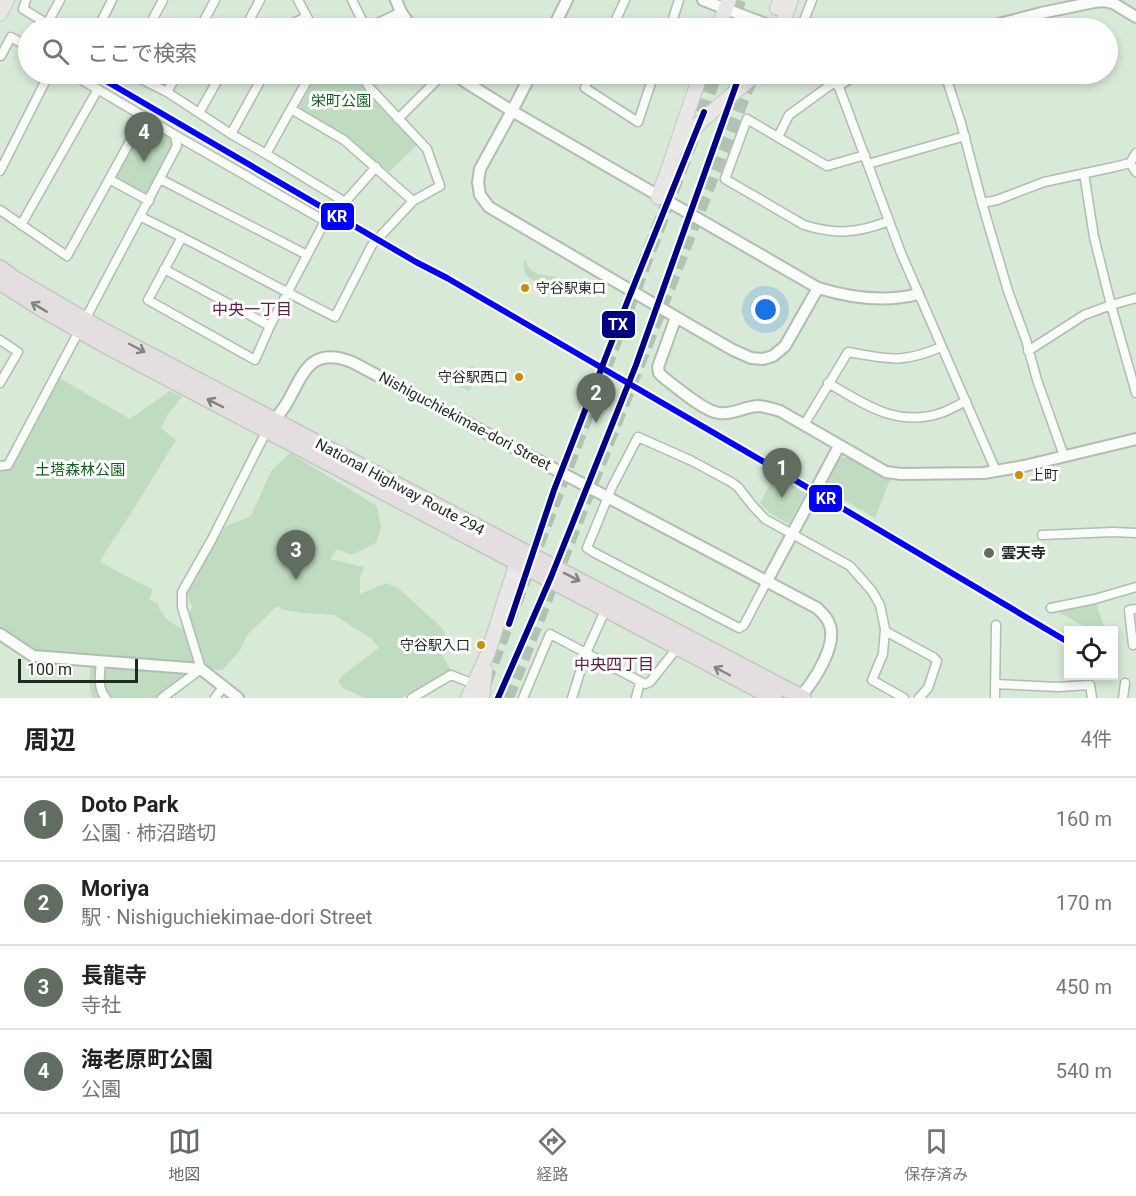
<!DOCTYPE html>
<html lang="ja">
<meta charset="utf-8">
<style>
body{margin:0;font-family:Roboto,"Noto Sans JP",sans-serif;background:#f2f2f2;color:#222}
.controls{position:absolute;right:18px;bottom:18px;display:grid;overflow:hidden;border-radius:0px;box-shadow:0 3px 9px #0003}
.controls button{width:54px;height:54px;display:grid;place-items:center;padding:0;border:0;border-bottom:2px solid #e0e0e0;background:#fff;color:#222;font:30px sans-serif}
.scale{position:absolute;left:18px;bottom:15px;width:120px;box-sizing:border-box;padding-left:6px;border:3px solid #1f2a20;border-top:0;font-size:16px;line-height:21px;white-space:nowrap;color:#1f2a20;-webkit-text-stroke:4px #fff;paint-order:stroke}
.you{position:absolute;left:766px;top:310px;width:21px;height:21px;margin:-15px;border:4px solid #fff;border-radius:50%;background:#1a73e8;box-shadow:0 0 0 9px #1a73e833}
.badge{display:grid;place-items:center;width:39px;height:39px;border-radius:50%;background:#606d60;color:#fff;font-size:20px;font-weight:700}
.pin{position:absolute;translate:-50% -50px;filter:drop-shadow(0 2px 3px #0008)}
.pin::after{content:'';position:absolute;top:32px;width:21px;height:18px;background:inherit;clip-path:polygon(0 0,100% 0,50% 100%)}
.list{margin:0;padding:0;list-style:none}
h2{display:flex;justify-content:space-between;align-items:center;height:78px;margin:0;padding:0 24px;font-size:26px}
h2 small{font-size:20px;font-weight:400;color:#767676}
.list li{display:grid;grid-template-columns:39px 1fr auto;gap:18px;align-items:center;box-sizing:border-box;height:84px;padding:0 24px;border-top:2px solid #e0e0e0}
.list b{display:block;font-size:22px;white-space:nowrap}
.list p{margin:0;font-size:20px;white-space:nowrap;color:#767676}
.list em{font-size:20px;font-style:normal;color:#767676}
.icon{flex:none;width:33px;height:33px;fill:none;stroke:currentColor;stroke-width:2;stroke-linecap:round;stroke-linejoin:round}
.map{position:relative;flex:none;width:1136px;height:698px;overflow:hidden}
.search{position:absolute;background:#fff;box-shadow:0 3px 9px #0003;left:18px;right:18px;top:18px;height:66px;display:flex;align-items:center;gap:15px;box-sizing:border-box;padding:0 21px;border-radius:33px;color:#767676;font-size:22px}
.sheet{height:414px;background:#fff}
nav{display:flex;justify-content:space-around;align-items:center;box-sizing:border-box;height:84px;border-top:2px solid #e0e0e0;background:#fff;font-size:16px;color:#767676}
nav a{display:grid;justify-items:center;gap:3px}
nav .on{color:#606d60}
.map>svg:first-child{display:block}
</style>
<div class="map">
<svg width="1136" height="698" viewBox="0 0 1136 698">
<rect width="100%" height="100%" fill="#d8e9d8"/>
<path fill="#bfdbc0" d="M316 74H360L419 143 389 172 345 135 298 110Z
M144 116 175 135 177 146 149 201 109 179Z
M524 260H525C532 276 541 274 556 277L549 288C535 281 521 279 524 260Z
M472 366C484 372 475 383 469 391L459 386V384L467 369Z
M56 376 130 419 170 391 182 397 167 416 161 428 176 440 132 512 106 551 100 562 153 590 149 599 158 604C160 616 172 624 183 629L192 607 186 590 226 526 251 516 271 471 290 453 377 506 381 527 376 543 351 555 337 549 330 559 364 567 360 577V594L386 583 398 588 441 627 445 634 440 652 451 670 401 698H365L343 688 338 682 343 675 379 648 372 639 334 615 304 613 284 610 277 606 247 635 239 652 222 670H212L199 664 189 668 178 692 165 698H93C87 686 90 673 92 660L33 656 0 634V466L8 464Z
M847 457 873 470 891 477 875 518 822 487 838 458Z
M775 475 805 493 789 523H787L770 513 760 503Z
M1095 599 1104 627 1111 630H1091L1051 608Z"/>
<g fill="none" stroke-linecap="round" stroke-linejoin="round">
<path stroke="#b3c3b3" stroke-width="14" stroke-dasharray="14 7" stroke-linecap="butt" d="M730 28 739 0
M485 682 706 102 715 74
M507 698 752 75"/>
<g stroke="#b0bdb0" stroke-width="11">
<path id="minor" d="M26 0 23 9 54 28
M298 0 313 28
M352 0 366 28
M47 24 60 0
M98 28 112 0
M148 28 163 0
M200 28 215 0
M245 28 260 0
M288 28 291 24 306 17
M367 28 401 12
M612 28 625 0
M670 28 679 0
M801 28 812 0
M0 56H1L11 37 28 47
M131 74 167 92 231 134 266 154 291 109 344 140 413 201 372 245 335 317C270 284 206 248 141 217
M361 74 369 87 427 149 440 186 413 201
M591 74 585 88 638 122 654 74
M834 74 901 253 996 471
M945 74 961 123 982 203 1008 291 1026 340 1037 380 1064 456
M167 92 177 74
M291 109 311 74
M199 113 221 74
M398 119 443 74
M231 134 264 74
M175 135 325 221 270 326 255 360 148 300 182 237
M778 137 789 115 836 81
M266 154 345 202 376 167
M865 155 827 166 747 119 725 179 804 225C836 235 858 233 889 221
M1130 163 1136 172
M868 164 965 136
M0 171 49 74
M1084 173 1094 237 1111 305 1136 393
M109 179 149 201
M160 179 307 255
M982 203 997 200 1044 182 1114 167 1130 163 1136 153
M0 210 67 256 144 116
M21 225 98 89
M164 269 270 326
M0 340 18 352 0 383
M1028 351 1084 315 1111 305 1136 298
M828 383C865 404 896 428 941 413 950 410 958 405 966 401
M804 425 848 352C888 359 902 364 941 347
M0 466 8 465 177 146 175 135 72 74
M1042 535 1113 532 1136 533
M767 581 744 625 739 628 593 552 587 548 612 487 638 437 692 461 731 482 738 487 752 505 765 519 850 566 872 591 880 605 885 629 883 654 872 680 904 698
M1051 608 1095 599 1136 587
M1136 609 1129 610 1133 645 1136 644
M885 631 933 657 937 661 928 688 919 698
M101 661C100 673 97 689 106 698
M995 684 1058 687 1090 685 1092 698
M162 698 201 669 182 607V592L212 539 267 430
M215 698 224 686
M412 698 451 675 474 684
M523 698 550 634 645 684 650 682 678 647
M572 698 586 653 603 615
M636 698 640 682
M995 698 996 625
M1123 698 1125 683"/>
</g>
<g stroke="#b0bdb0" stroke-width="14">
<path id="tertiary" d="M396 0 401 12 412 28
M703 0 776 28
M553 28 567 0
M984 28 1041 13 1094 2 1104 1 1113 3 1136 17
M454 74 467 83 512 111 818 288C851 298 885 303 918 294
M531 74 512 111 480 169 478 182 480 195 489 207 693 327 733 350 751 358 763 359 773 356 785 346 818 288
M838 85 855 74
M676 317 658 367 659 373 663 377C676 387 705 412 719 413 733 415 744 407 757 406 765 406 773 409 780 411L886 472 901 474 984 473 1024 466 1136 439
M271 424C277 417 283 410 288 401 304 372 311 346 352 362L817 608C822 613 827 617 829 623 839 644 813 683 799 698
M767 581 839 446
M0 634 33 656 201 669 238 698"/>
</g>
<g stroke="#c0c8c0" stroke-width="16">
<path id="primary" d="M777 8 780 0
M0 14 7 0
M718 28 729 0
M781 28 791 0
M680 146C700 117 730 99 755 74
M658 197C674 156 686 114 701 74
M468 698 488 653 520 552
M482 698 485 670"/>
</g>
<g stroke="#c0c8c0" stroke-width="18">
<path id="trunk" d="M0 268 13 278 104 331 803 698
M0 282 42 309 105 345 774 698"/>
</g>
<use href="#minor" stroke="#f9fcf9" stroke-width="8"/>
<use href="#tertiary" stroke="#f9fcf9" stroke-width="10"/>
<use href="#primary" stroke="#e9e6e6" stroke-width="14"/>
<use href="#trunk" stroke="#e4dee0" stroke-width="15"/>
<g stroke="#fff" stroke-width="10">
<path id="rail-1" d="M94 74 416 262 447 278 783 473 1068 642"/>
</g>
<g stroke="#fff" stroke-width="10">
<path id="rail-2" d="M509 624 554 490 628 300 704 112
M498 698 551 577 636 365 740 74"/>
</g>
<use href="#rail-1" stroke="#00f" stroke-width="6"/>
<use href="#rail-2" stroke="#000084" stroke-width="6"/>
</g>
<defs><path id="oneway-shaft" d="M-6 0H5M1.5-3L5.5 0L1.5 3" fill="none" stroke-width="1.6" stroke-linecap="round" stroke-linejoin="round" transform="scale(1.5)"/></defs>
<g stroke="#828480">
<use href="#oneway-shaft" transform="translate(39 307) rotate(-149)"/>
<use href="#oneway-shaft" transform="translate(137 348) rotate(28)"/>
<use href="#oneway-shaft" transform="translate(215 403) rotate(-153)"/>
<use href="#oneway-shaft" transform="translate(572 577) rotate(27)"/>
<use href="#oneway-shaft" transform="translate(722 671) rotate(-152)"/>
</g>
<g fill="#cc8d06" stroke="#fff" stroke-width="2">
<circle cx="525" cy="288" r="5"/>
<circle cx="519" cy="377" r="5"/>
<circle cx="1019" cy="475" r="5"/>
<circle cx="481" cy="645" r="5"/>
</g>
<circle fill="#606d60" stroke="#fff" stroke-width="2" cx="989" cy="553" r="6"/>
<g text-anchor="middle" stroke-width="6" stroke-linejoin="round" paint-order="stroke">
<g font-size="14" fill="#1f2a20" stroke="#fff" text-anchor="start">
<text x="536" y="293">守谷駅東口</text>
<text x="508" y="382" text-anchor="end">守谷駅西口</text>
<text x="1030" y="480">上町</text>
<text x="470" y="650" text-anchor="end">守谷駅入口</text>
</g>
<g font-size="15" fill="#125d20" stroke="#fff">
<text x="341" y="106">栄町公園</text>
<text x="80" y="475">土塔森林公園</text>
</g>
<g font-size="15" fill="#1f2a20" stroke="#fff">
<text transform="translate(465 421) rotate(28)" y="5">Nishiguchiekimae-dori Street</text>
<text transform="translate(400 487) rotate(28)" y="5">National Highway Route 294</text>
</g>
<g font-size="15" font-weight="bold" fill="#1f2a20" stroke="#fff" text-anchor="start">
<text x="1001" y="558">雲天寺</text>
</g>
<g font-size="16" fill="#5d2044" stroke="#fff">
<text x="252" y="315">中央一丁目</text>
<text x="614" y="670">中央四丁目</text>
</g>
</g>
<g stroke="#fff" stroke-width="2">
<rect x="320" y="202" width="35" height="29" rx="6" fill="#00f"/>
<rect x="601" y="310" width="35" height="29" rx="6" fill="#000084"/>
<rect x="808" y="484" width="35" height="29" rx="6" fill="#00f"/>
</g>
<g font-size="16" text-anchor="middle" font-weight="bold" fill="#fff">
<text x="337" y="222">KR</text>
<text x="618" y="330">TX</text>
<text x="826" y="504">KR</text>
</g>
</svg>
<div class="controls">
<button><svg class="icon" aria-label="locate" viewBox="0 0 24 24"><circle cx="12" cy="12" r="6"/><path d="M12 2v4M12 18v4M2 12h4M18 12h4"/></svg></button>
</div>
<div class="scale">100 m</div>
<div class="you"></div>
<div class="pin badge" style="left:782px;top:498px">1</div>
<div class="pin badge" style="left:596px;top:423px">2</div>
<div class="pin badge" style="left:296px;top:580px">3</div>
<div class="pin badge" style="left:144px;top:162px">4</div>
<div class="search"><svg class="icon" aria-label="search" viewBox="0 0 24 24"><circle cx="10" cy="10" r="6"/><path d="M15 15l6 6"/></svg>ここで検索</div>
</div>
<section class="sheet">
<h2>周辺<small>4件</small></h2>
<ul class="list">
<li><span class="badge">1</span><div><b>Doto Park</b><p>公園 · 柿沼踏切</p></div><em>160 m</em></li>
<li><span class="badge">2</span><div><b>Moriya</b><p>駅 · Nishiguchiekimae-dori Street</p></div><em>170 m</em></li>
<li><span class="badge">3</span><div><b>長龍寺</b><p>寺社</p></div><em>450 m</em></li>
<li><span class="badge">4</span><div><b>海老原町公園</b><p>公園</p></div><em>540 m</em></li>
</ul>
</section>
<nav>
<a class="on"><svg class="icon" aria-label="map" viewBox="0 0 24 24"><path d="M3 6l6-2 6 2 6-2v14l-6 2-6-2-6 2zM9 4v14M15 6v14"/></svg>地図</a>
<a><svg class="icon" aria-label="directions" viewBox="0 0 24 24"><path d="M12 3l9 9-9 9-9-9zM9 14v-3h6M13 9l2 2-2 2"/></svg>経路</a>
<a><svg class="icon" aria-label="saved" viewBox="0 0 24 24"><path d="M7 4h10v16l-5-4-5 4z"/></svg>保存済み</a>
</nav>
